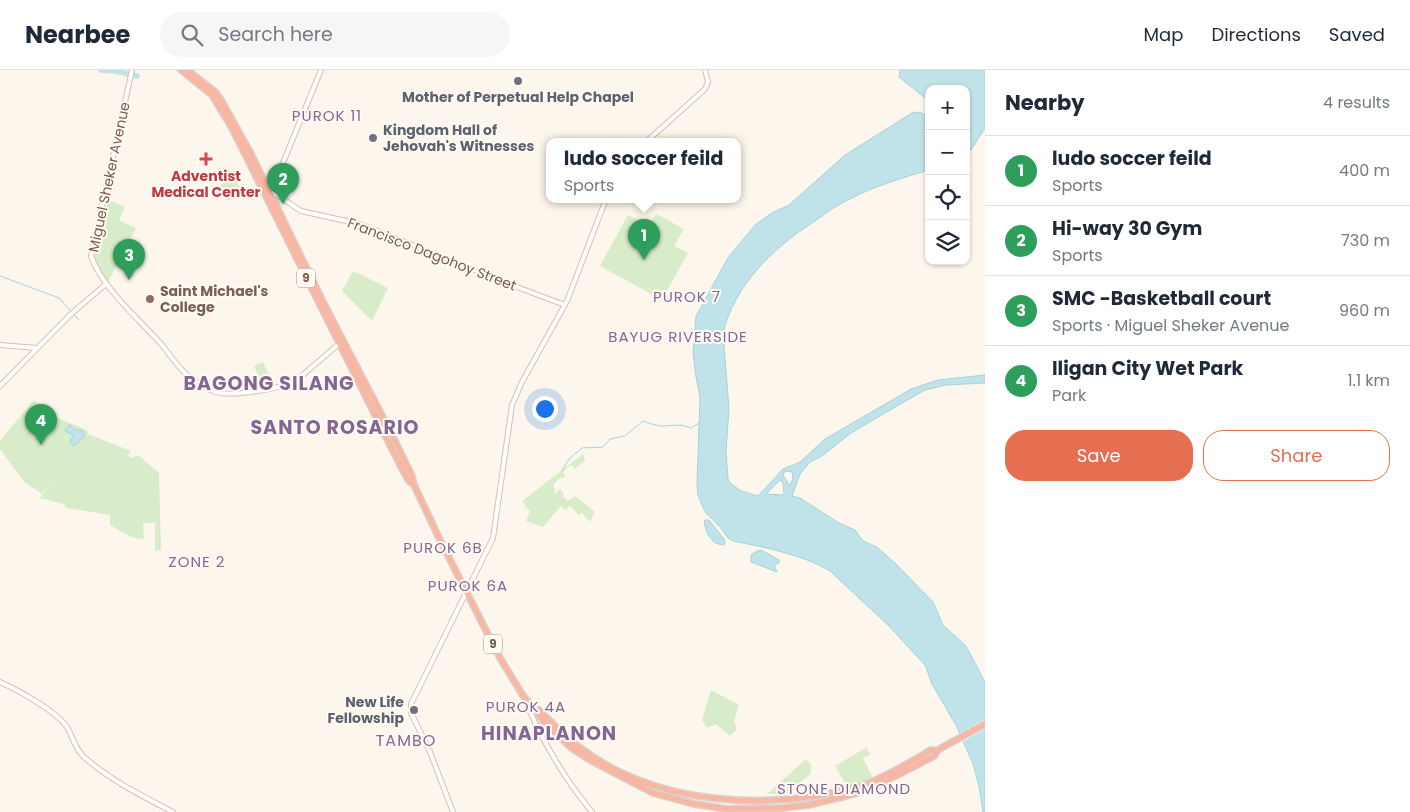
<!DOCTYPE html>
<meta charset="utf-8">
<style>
body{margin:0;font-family:Poppins,sans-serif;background:#f6f6f7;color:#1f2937}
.controls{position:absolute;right:15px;top:15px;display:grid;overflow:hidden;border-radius:10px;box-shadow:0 1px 4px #0004}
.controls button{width:45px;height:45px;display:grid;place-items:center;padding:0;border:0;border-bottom:1px solid #e0e1e3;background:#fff;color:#1f2937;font:25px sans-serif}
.you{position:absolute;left:544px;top:338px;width:18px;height:18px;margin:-12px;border:4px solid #fff;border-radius:50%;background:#1a73e8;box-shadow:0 0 0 8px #1a73e833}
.badge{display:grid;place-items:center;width:32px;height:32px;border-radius:50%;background:#e76f51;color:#fff;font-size:16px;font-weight:700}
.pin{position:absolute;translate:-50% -41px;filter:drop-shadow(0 1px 2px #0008)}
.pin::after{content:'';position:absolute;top:26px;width:18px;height:15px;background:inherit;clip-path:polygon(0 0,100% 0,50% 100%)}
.popup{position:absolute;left:546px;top:68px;width:195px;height:65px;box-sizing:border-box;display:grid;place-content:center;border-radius:10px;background:#fff;filter:drop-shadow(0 1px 4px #0005);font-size:16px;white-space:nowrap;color:#747a83}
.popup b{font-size:19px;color:#1f2937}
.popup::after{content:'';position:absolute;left:50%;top:100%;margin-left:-10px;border:10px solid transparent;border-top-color:#fff}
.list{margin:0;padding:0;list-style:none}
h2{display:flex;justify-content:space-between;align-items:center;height:65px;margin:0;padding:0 20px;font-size:21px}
h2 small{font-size:16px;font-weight:400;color:#747a83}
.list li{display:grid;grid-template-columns:32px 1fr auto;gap:15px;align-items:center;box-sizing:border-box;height:70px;padding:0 20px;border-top:1px solid #e0e1e3}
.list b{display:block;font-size:19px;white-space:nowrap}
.list p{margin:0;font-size:16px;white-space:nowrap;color:#747a83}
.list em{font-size:16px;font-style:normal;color:#747a83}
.actions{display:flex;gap:10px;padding:15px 20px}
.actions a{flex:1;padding:11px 0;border:1px solid #e76f51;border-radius:20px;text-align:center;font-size:18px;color:#e76f51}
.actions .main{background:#e76f51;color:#fff}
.icon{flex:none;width:28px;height:28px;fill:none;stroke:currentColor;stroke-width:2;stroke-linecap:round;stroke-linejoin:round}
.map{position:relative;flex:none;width:985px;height:742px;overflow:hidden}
header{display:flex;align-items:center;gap:30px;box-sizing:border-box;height:70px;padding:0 25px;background:#fff;border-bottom:1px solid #e0e1e3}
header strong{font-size:24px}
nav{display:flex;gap:28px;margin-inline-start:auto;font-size:18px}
.search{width:350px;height:45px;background:#f6f6f7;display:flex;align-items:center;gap:12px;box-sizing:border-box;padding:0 18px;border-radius:28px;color:#747a83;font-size:19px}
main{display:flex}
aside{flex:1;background:#fff}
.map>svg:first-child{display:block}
</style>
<header>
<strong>Nearbee</strong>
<div class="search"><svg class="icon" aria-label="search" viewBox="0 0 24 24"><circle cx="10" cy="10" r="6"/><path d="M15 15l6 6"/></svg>Search here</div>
<nav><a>Map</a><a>Directions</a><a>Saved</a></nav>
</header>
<main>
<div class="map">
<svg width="985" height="742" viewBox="0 0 985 742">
<rect width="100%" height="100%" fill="#fdf6ec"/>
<path fill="#d8ecc9" d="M235 108 243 124 228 131 220 115Z
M104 128 125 137 119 150 136 158 108 212C100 203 93 192 93 180Z
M656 144 684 159 674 176 688 183 662 230 600 196 628 145 649 156Z
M353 201 388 218 372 251 342 221Z
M263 292 269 305 260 310 254 296Z
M34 330C49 348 67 351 87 360L88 364 131 381 128 386 131 388 138 385 159 403 161 480 155 481V453H143L144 469 131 467 110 455V445L67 438 64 434 40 428 60 401 42 424 24 412 0 379V371Z
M583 384 585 391 575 399 571 395 563 402 565 407 563 408 561 407 553 415 555 420 553 422 556 423 560 419 564 424 563 426 568 431 575 426 595 442 590 452 582 443 579 445 570 436 565 440 561 436 543 457 526 451 530 442 522 431Z
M711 620 739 635 734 651 737 659 730 666 716 654 707 658 702 650Z
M867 677 870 685 863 688 873 708 847 716 835 696Z
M806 689 811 695V704L784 724H767Z"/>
<path fill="#bfe3e8" stroke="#a5d3da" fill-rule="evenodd" d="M900 0H985V58L971 80 966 83V19H929V31L899 7Z
M917 42 922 43 929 48V100C902 108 875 116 850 129 836 135 824 145 812 153 771 180 735 215 723 263L729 339 726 381 728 409 730 413 741 421 758 426 783 399 800 392 825 369 911 319 938 310 985 305V313L946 315 925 320 878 347 851 363 822 386 810 392 800 404 792 426 800 428 839 453 855 460 863 471 877 477 896 494 933 532 943 555 966 576 985 612V742H983L979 716 973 694 957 657 932 614 925 595 888 555 830 501C804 485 763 477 733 471L728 468 720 457 705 442 698 425 697 414 700 327 696 307 693 282 696 246 729 186 756 154 772 143 789 135 845 85 912 43ZM785 401 792 402 793 408 790 416 783 405ZM780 410 783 413 784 423 782 425 766 424Z
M70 355 75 360H81L84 362V367L74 376 70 373 73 365 65 361 68 356Z
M705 450H709L724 469 725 471 724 475C711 475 706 463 704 451Z
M761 480 779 490V493L774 495 777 502 751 492V485L757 481Z"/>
<path fill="#fdf6ec" d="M985 649V659L962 672 958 664Z"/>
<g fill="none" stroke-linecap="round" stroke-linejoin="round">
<path stroke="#a5d3da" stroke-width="1" d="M0 206 59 228 79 250
M562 400 570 388 582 378 603 377 610 369 625 366 643 351C649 353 656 356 663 356 673 356 680 353 691 358L699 353"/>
<path stroke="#bfe3e8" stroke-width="5.5" d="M101 0 116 1 137 6"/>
<g stroke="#d6c0b0" stroke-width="6">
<path id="secondary" d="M132 0 91 186C102 218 139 249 162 275 170 285 177 296 187 305 195 312 206 319 216 322 233 327 275 319 292 313L298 309 340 273
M647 71 705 19 708 12 705 0
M271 122 321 0
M273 122 301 141 360 154 522 219 565 235
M0 275 37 278
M0 316 70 245 106 214
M0 612C18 620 56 641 67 657 73 667 75 679 84 687 110 710 142 726 173 742
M525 630C542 671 564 708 592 742
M453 742 430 682 411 643V634L493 468 512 335 522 312 567 231 606 129"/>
</g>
<g stroke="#dad1cd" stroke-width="8">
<path id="highway" d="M181 0 212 25 232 58 393 381 408 410 414 415
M187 0 215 22 221 30 251 84 323 232 389 359 412 406 414 415 439 468 500 588 522 624 545 653 557 665 573 679 588 689 653 723 694 734 727 739 782 738 808 735 846 726 865 721 886 711 934 686 937 681 943 677 985 654
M539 640C550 651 562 663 575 674 654 737 771 742 864 715 888 706 909 693 931 680L937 681
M538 660 545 653"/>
</g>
<use href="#secondary" stroke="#fff" stroke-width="4"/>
<use href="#highway" stroke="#f7b7a3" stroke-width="5"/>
</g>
<g fill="#6b7280" stroke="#fffaf3" stroke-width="2">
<circle cx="518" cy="11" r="5"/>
<circle cx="373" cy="68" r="5"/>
<circle cx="414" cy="640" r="5"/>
</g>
<path fill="#e0444e" stroke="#fffaf3" stroke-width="2" d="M203.5 81.5h5v5h5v5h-5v5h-5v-5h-5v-5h5z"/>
<circle fill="#8d6e63" stroke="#fffaf3" stroke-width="2" cx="150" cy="229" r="5"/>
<g text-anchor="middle" stroke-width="4" stroke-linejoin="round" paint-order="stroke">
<g fill="#fffaf3" stroke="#a28b7f" stroke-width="1">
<rect x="297" y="198.5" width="18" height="19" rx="4"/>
<rect x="484" y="564.5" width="18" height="19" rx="4"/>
</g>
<g font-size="12" font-weight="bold" fill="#7a5c4d">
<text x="306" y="212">9</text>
<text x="493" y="578">9</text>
</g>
<g font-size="14" font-weight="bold" fill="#5b616d" stroke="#fffaf3">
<text x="518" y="32">Mother of Perpetual Help Chapel</text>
<text x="383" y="65" text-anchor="start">Kingdom Hall of<tspan x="383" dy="16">Jehovah's Witnesses</tspan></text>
<text x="404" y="637" text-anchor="end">New Life<tspan x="404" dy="16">Fellowship</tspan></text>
</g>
<g font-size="14" font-weight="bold" fill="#be3a42" stroke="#fffaf3">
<text x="206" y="111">Adventist<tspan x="206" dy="16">Medical Center</tspan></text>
</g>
<g font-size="14" fill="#7a5c4d" stroke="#fffaf3">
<text transform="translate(109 107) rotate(-78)" y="5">Miguel Sheker Avenue</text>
<text transform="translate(432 184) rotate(21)" y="5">Francisco Dagohoy Street</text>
</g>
<g font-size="14" font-weight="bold" fill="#785e54" stroke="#fffaf3" text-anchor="start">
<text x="160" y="226">Saint Michael's<tspan x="160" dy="16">College</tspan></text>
</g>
<g font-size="15" letter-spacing="1" fill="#846695" stroke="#fffaf3">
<text x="327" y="51">PUROK 11</text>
<text x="687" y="232">PUROK 7</text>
<text x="678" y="272">BAYUG RIVERSIDE</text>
<text x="443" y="483">PUROK 6B</text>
<text x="197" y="497">ZONE 2</text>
<text x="468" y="521">PUROK 6A</text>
<text x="526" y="642">PUROK 4A</text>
<text x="844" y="724">STONE DIAMOND</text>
</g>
<g font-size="16" letter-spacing="1" fill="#846695" stroke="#fffaf3">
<text x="406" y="676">TAMBO</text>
</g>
<g font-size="19" font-weight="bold" letter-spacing="1" fill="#846695" stroke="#fffaf3">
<text x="269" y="320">BAGONG SILANG</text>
<text x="335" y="364">SANTO ROSARIO</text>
<text x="549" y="670">HINAPLANON</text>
</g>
</g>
</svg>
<div class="controls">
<button>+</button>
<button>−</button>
<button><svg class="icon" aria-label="locate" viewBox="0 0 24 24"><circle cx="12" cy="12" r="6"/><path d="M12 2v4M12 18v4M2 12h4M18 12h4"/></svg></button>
<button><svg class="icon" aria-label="layers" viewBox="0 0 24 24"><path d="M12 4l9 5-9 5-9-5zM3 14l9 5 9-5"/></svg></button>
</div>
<div class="you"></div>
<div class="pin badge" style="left:644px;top:190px;background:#2e9e5b">1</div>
<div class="popup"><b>ludo soccer feild</b>Sports</div>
<div class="pin badge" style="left:283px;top:134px;background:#2e9e5b">2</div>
<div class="pin badge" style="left:129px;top:210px;background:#2e9e5b">3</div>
<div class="pin badge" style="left:41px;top:375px;background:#2e9e5b">4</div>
</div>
<aside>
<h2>Nearby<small>4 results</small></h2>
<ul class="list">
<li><span class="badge" style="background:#2e9e5b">1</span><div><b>ludo soccer feild</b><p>Sports</p></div><em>400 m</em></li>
<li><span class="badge" style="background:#2e9e5b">2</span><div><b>Hi-way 30 Gym</b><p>Sports</p></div><em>730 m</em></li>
<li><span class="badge" style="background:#2e9e5b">3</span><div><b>SMC -Basketball court</b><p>Sports · Miguel Sheker Avenue</p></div><em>960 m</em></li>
<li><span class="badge" style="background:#2e9e5b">4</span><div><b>Iligan City Wet Park</b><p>Park</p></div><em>1.1 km</em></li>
</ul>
<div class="actions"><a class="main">Save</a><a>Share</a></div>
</aside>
</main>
